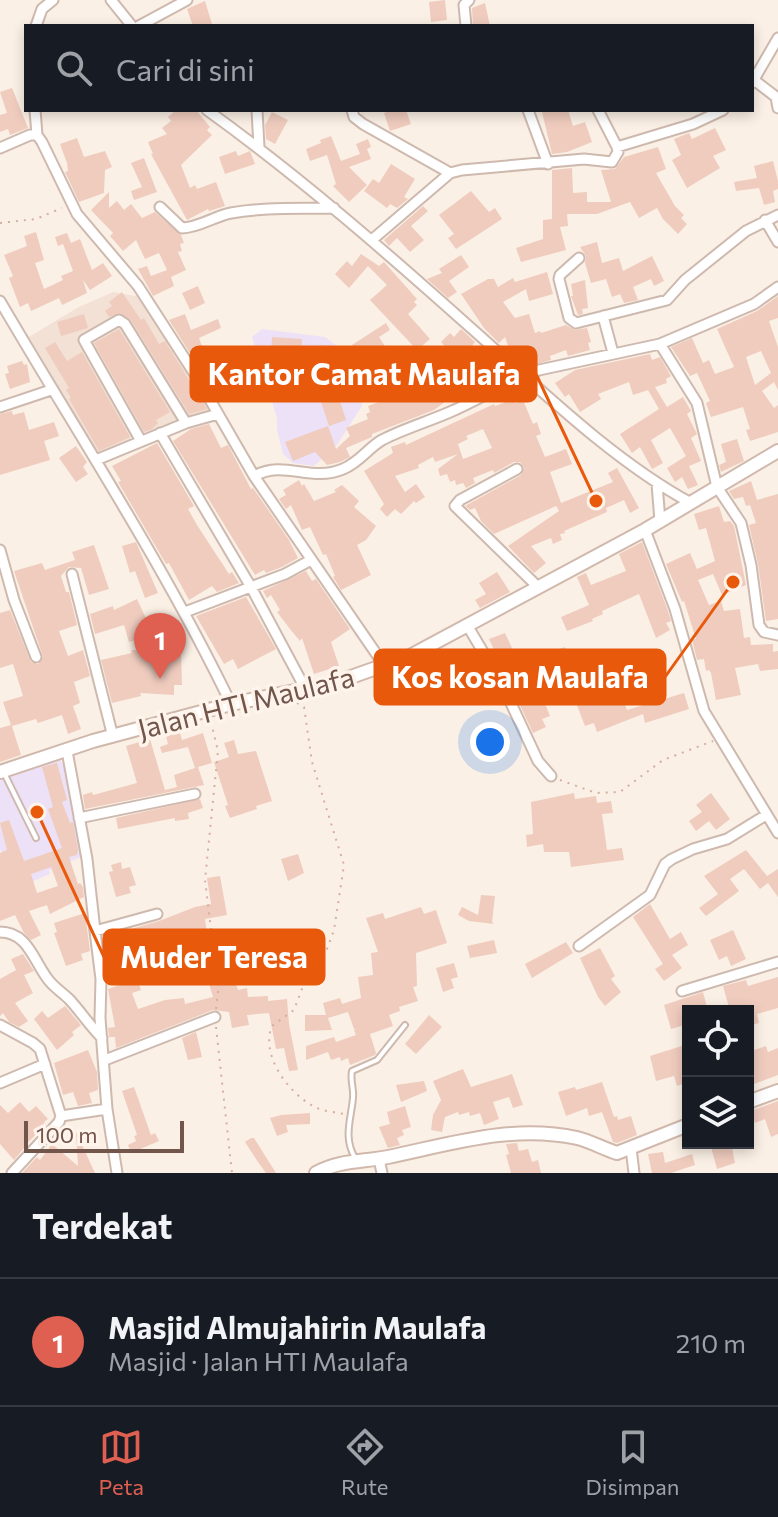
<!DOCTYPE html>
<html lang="id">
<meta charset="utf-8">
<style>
body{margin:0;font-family:Commissioner,sans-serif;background:#20242c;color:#f1f3f6}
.controls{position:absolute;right:24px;bottom:24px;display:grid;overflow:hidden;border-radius:0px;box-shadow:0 4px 12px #0003}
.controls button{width:72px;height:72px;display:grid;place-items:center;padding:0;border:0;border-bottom:2px solid #363941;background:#171b24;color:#f1f3f6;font:40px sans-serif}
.scale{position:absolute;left:24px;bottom:20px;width:160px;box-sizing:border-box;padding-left:8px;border:4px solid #72554b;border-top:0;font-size:22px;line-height:28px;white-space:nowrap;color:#72554b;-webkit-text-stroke:6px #fef4eb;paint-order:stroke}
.you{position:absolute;left:490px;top:742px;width:28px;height:28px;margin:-20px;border:6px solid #fff;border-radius:50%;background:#1a73e8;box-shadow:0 0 0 12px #1a73e833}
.badge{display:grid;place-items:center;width:52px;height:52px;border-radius:50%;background:#df5f50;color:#fff;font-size:26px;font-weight:700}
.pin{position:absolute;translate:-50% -66px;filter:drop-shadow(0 2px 4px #0008)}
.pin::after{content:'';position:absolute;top:42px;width:28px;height:24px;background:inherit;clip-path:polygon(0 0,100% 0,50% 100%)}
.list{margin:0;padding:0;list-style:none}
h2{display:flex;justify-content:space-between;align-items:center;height:104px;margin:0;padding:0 32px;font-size:34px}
h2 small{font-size:26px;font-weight:400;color:#9ea1a6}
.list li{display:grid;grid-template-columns:52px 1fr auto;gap:24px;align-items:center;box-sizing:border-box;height:128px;padding:0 32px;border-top:2px solid #363941}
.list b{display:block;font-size:30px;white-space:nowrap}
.list p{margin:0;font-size:26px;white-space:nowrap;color:#9ea1a6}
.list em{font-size:26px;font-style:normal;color:#9ea1a6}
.icon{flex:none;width:44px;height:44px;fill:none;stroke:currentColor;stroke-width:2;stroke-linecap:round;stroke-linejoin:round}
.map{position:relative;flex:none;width:778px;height:1173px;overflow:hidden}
.search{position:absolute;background:#171b24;box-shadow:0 4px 12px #0003;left:24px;right:24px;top:24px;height:88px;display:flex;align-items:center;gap:20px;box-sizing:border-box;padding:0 28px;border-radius:0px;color:#9ea1a6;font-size:30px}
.sheet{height:232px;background:#171b24}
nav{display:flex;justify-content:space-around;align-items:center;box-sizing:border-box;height:112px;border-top:2px solid #363941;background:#171b24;font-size:22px;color:#9ea1a6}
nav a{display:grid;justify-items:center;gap:4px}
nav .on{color:#df5f50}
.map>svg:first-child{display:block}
</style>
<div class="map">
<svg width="778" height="1173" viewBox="0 0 778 1173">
<rect width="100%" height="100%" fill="#fbf0e5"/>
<path fill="#f2e1d4" d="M113 292 141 297 215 411 99 456 29 337 77 308Z"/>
<path fill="#ede1f7" d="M262 329 325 337 341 349 359 384 362 406 337 445 314 466 293 463 283 454 277 430V418L252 337Z
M58 756 67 772 81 857 49 870 50 874 17 888 0 849V774Z"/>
<path fill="#efccbe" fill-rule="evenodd" d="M445 0 447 20 431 22 429 2Z
M205 1 212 24 193 26 187 9Z
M485 3 490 26H473L472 8Z
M12 88 28 128 10 135 8 129 0 132V115L7 113 0 92Z
M176 110H196L210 127 207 130 212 135 181 165 190 188 195 185 197 189 216 182 225 206 209 211 208 209 187 220 151 154H153L148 142 167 134 162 128 171 121 168 117Z
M391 110H406L411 124 390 131 384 113Z
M549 110H568L573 126 585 122 592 142 567 152 552 154 542 112Z
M272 112 288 120 275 144 266 139 265 125Z
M715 128 726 150 713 156 720 168 687 188 672 160 681 155 674 139 689 133 692 139Z
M331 136 341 161 360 154 356 144 368 139 371 147 367 149 371 159 349 167 367 185 349 202 333 186 336 184 327 155 310 161 306 149 321 143 320 140Z
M77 138 84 157 105 151 112 167 105 170 104 193 79 202 65 172 68 171 67 163 60 144Z
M658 147 666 169 656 173 675 206 684 215 681 218 687 224 678 234 663 219 657 208 639 218 630 202 597 214H567L568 226 560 227 566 250 521 262 516 248 543 239V220L552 219V170L572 168 573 193 587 192V202H611L601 170 615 169 624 157Z
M236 151 238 156 250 151 255 164 225 174 219 157Z
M144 158 157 192 134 200 131 191 142 187 131 163Z
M773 161 778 181V189L773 191 775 202 764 205 759 188 736 191 734 182 757 178 754 166Z
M391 164 415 179 404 197 408 199 397 208 390 204 387 208 364 191 373 179 379 183Z
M471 191 489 212 495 208 502 219 456 249 448 238 454 234 439 215Z
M109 192V208L117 201 124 210 131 204 142 218 155 212 181 235 184 243 180 244 182 251 178 252 186 270 171 277 174 286 153 296 138 269 147 266 151 276 167 270 159 253 145 259 136 240 123 251 110 236 113 233 91 210Z
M423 206 428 211 411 226 424 240 410 252 397 238 389 246 384 240Z
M36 232 44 260 35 263 44 289 63 280 61 276 73 271 63 244 58 246 55 237 67 233 71 243 80 239 92 270 103 263 112 276 90 290 83 280 87 293 62 305 59 298 31 311 28 303 20 307 9 278 13 276 4 255 27 246 24 236Z
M597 242 602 263 619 258 623 271 652 256 664 281 654 286 651 279 633 287 638 300 624 303 620 294 612 297 606 279 591 283 585 263 586 256 580 247Z
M361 254 379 266 384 262 417 299 414 302 417 305 408 314 430 339 417 350 370 300 387 285 368 266 349 288 335 274 347 261 352 266Z
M461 255 469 267 449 281 457 292 448 298 427 279 442 273 439 269Z
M547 272 553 294 529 301 526 289 503 302 515 318 529 314 535 333 540 331 541 333 566 325 575 330 587 328 591 342 588 343 590 350 568 356 566 350 550 356 551 360 526 367 519 356 515 357 511 354 505 337 499 343 484 328 461 294 488 279H494L498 287 513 278 515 282Z
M585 280 588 308 582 309 583 314 578 315 571 296H573L571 284Z
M198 286 205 303 190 310 182 293Z
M122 292 141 320 144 318 159 344 165 341 207 409 189 414 131 320 120 313 109 317 105 311 112 306 109 302Z
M778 296V318L769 321 778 347V390L774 382 762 391 774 408 778 405V432L750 441 746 430 750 429 743 407 711 417 706 403 710 401 697 373 690 376 671 347 692 338 703 363 709 360 715 374 734 367 717 329 757 311ZM761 351 771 373 755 385 746 357Z
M84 314 88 328 61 336 57 322Z
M185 314 191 330 218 319 221 328 199 338 205 354 193 358 169 320Z
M386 323 390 330 379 337 390 354 399 349 405 361 381 382 370 360 364 364 352 345Z
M119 329 170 412 156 420 158 423 152 429 144 432 94 343Z
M461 329 475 342 470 348 481 360 485 355 501 372 482 388 441 342 450 333 454 337Z
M272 337 302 339 301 356 271 354Z
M55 342 67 361 82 352 130 437 99 451 69 399 71 398 66 390 69 388 45 348Z
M322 345 346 420 329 426 304 351Z
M650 354 652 360 660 357 671 376 666 379 667 383 655 387 667 407 683 397 691 411 687 414 697 434 691 438 701 461 689 466 698 485 688 489 682 477 675 482 667 468 686 456 670 428 651 440 663 463 652 469 640 447 632 453 620 434 659 409 648 390 633 395 629 382 598 394 601 399 580 412 569 394 565 397 555 383 575 370Z
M22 361 24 365 27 364 30 382 10 389 5 374 9 373 7 366Z
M453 363 465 387 434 410 372 434V437L346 448 350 457 340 462 327 465 315 452 293 461 285 442 328 426 336 449 350 436 346 428 368 419 366 414 370 412 368 406 389 398 382 383 424 365 430 379Z
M514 399 516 403 523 400 533 424 537 422 541 434 536 436 545 457 566 449 572 464 550 472 561 503 613 482 608 473 617 468 639 508 630 513 624 500 606 508 607 512 564 531 565 533 560 534 562 540 553 544 551 538 531 546 546 563 534 573 508 546 559 511 556 506 494 534 481 521 475 508 470 510 465 506 521 475 524 468 520 462H514L494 473 493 470 473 478 475 483 466 488 463 483 456 485 455 480 450 482 447 474 440 476 438 469 458 454 435 462 433 457 418 465 419 468 395 476 405 492 416 484 425 497 416 503 414 501 401 514 395 509 387 517 380 509 384 504 364 471 393 453 391 447 405 442 406 445 494 404 495 406ZM483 429 492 448 463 459 458 444 468 439 466 436Z
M12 411 13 415 24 412 29 430 54 422 59 436 44 441 50 460 0 475V414Z
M209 424 221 448 228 445 251 489 253 488 289 540 298 558 282 567 266 573 264 570 255 575 173 441 191 429Z
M737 439 744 461 721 472 719 465 726 462 721 444Z
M157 443 194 506 188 509 197 525 229 574 232 572 239 583 217 592 212 586 189 600 169 563 166 564 118 482 121 481 112 466Z
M76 446 87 462 83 467 88 474 76 482 59 458Z
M299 480 302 486 304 484 314 501 336 492 334 490 342 485 359 501 354 507 376 526 366 540 357 545 371 575 341 590 333 577 335 576 326 554 323 555 310 527 302 530 291 505 286 509 279 499 286 495 283 490Z
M751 481 757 500 778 494V619L766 621 758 564 749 525 756 523 750 505 746 506 743 497 734 499 729 491Z
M719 506 724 522 730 521 734 526 746 585 722 595 713 574 698 580 709 605 721 601 724 611 740 609 744 638 750 637 751 645 773 644V652L778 651V669L760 671 758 664 735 668 741 695 716 700 711 673 709 670 706 671 704 659 697 660 692 640 696 639 684 601 682 602 666 564 690 553 697 569 715 561 706 528 699 530 694 514Z
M136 542 158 593 145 598 135 571 130 573 122 546Z
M642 542 668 611 671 621 666 623 670 630 656 638 639 594 602 611 603 614 592 619 593 621 567 631 561 617 589 605 577 577 586 573 591 585 626 571 619 554Z
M94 545 109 589 89 595 81 568 69 567 61 576 66 592H69L77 625 59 631 68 656 83 650 90 676 74 682 80 703 73 706 81 729 68 734 62 715 38 723 36 719 12 726 21 755 0 762V728L11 725 3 702 23 696 13 664 0 668V613L10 610 31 662 38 664 43 657 14 571 42 563 45 570 75 560 72 552Z
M306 571 312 581 316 579 350 629 331 642 339 666 314 674 302 638 300 641 290 629 277 612 280 610 271 595 267 598 263 591Z
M497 572 510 592 480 608 475 600 486 594 479 583Z
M246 597 276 649 238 669 233 659 224 664 196 616Z
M137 599 149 625 137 632 141 639 129 642 124 625 95 634 90 614 113 606 114 610Z
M505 633 536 699 542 696 550 716 542 719 546 727 533 733 489 639Z
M565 647 570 661 593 651 604 677 619 672 613 655 626 650 633 667 654 661 658 674 652 676V686L621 694 627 710 684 693 689 709 645 723 643 714 597 732 594 723 585 726 564 672 552 675 548 663 558 660 554 651Z
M131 650 181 652 182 685H174V695L140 693 141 696 112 703 101 660 132 653Z
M180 733 182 740 203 733 212 763 198 767 204 785 85 809 83 795 92 792 93 795 137 783 126 746 150 739 165 790 177 787 174 775 195 768 188 747 162 753 160 747 168 744 166 736Z
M234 740 238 754 256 751 272 801 256 806 257 809 230 818 225 806 228 805 214 762 229 757 224 743Z
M57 763 67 800 62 802 70 823 73 822 78 850 77 855 69 857 78 884 80 883 83 887 84 897 50 914 47 905 29 911 41 935 31 940 24 933 15 915 0 921V853L7 850 0 823 9 820 24 861 62 848 48 809 53 807 42 767ZM51 867 58 886 37 893 31 874Z
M574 793 575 799 596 796 597 803 611 801 613 813 602 814 607 850 622 848 624 860 571 867 569 852H544L543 844 527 847 526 835 533 834 531 802Z
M711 793 730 819 716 830 709 821 696 831 689 821 702 812 696 805Z
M200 799 203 808 188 813 189 819 175 821V818L118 829 116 818Z
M746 850 767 876 778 869V897L768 883 760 889 744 869 730 879 739 891 706 916 699 908 718 894 704 876Z
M298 854 304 873 288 881 281 859Z
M121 862 122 869 130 867 136 885 129 887 131 893 116 897 109 872 113 871 111 865Z
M220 876 227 915 205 919 207 934 204 935 208 945 198 948 205 969 212 966 217 982 234 977 238 990 247 988 248 997 268 996V1001L287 999 289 1024 298 1070 289 1071 284 1048 276 1049 269 1013 247 1015 249 1025 232 1028 229 1012 213 1010 116 1048 115 1037H109L108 1028 115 1027 108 989 120 985 107 945 104 946 103 937 159 921 195 907 211 904 207 878ZM183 930 191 956 182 959 186 972 192 985 208 980 213 997 185 1004 184 998 165 1000 138 1009 132 993 141 990 135 972 171 957 164 936Z
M481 895 495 896 492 922 494 924 469 921 458 915 462 907 478 915Z
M650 904 670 939 681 932 688 945 672 955 682 968 664 981 655 969 663 964 633 917Z
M421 907 424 914 436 910 447 943 416 953 417 986 413 987 418 1001 399 1007 400 1011 389 1015 393 1026 370 1034 376 1053 375 1055 350 1065 348 1058 341 1061 340 1057 331 1060 328 1052 306 1060V1046L334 1037 336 1042 356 1035 354 1030 356 1029H354L348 1012 328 1018 332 1030 305 1031V1015H326L323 1003 340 998 342 1004 361 998 358 977 373 975 371 953 378 952 366 918 383 913 385 919Z
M85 913 90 951 81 954 83 960 66 966 54 933 57 932 54 923Z
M733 930 746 959 731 966 727 956 719 960 710 940Z
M494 940 497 953 470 958 467 946Z
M566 942 573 953 532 978 525 964Z
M600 948 615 976 611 979 621 992 605 1006 598 997 580 958Z
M23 954 34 971 24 975 33 993 15 1003 28 1021 19 1027 9 1022 3 1013 0 1016V979L16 970 11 959Z
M454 963 458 977 451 979 454 988 443 992 436 968Z
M778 977V1008L757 1014 759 1023 748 1026V1011H730L723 986 746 980 748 986Z
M703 992 708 1011H688V1024L671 1029 664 1005Z
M65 1006 81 1025 72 1032 74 1035 57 1050 34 1019 42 1011 48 1018Z
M429 1015 442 1027 416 1054 405 1044Z
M196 1032 202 1057 188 1060 182 1038Z
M688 1044V1082L677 1086 674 1076 656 1081 650 1056Z
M766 1046 768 1052 778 1048V1075L754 1084 748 1066V1052Z
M88 1050 97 1072 98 1090 89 1093 92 1103 78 1106 73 1092 63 1095 54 1063Z
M463 1069 471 1087 512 1074 523 1105 513 1108 509 1097 493 1102 499 1119 484 1125 480 1113 470 1116 469 1112 459 1115 458 1112 445 1117 442 1132 431 1130 433 1115 441 1100 433 1081Z
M424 1081 427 1091 401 1102 396 1085Z
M602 1082 614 1117 617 1116 618 1120 631 1116 637 1135 617 1143 613 1142 602 1112 589 1116 587 1108 566 1116 558 1092 575 1087 576 1090Z
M134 1087 151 1135 155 1133 159 1141 131 1153 128 1145 136 1141 134 1136 137 1135 122 1091Z
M778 1101V1134L771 1137 765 1119 755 1123 751 1111Z
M20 1102 29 1112 36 1106 48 1119 44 1122 46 1125 24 1146 25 1147 14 1160 0 1144V1105L8 1113Z
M405 1106 411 1127 402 1130 404 1135 397 1138 400 1145 388 1148 379 1127 390 1124 387 1112Z
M310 1113V1124L286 1125 288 1132 277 1136 270 1118 281 1115Z
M76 1132 95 1173H22L37 1157 40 1160 52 1144 78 1166Z
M251 1138H254L276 1173H266L258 1162 245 1142Z
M517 1143 519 1151 528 1149 532 1162 538 1160 541 1173H511L506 1155 509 1154 506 1144Z
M710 1143H731L735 1163 717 1169Z
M663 1152 665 1163 692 1154 695 1165 671 1173H652L648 1154Z"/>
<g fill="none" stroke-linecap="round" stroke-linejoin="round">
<g stroke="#ceb9af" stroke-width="8">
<path id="lane" d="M4 773 36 838
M355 1158C343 1137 351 1120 353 1098 354 1088 350 1081 352 1071L377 1060 405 1025"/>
</g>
<g stroke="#ceb9af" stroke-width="13">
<path id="street" d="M111 0 132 26
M36 26 42 9 53 0
M139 26 187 0
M466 26 464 5 469 0
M752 73 756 76 778 38
M752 83 754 80 776 97 778 108
M35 110 37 135
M207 110C300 177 386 252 471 328 539 388 612 460 691 503
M257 110 259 147
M352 110 354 117 363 124 450 173
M528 110 548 164
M598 110 617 147 693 124 723 110
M0 148 30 135H37L42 142 77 214 138 286 198 379 254 476 384 665
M160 207 182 228C198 228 215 216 231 213 265 207 299 209 334 208
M765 220 778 242
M373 239 450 173 462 170 584 159 612 162 618 152 617 147
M579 258 560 275 559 279 569 318 576 323 667 300 685 280 746 231 778 215
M0 301C79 436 163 563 231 704
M603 316 613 353
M660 344 697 403 717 487 741 523 751 565 759 625 764 632 778 635
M0 407 51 390
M160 433 251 587 306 690
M141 441 84 340 119 320 125 324 186 423
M96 460 186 423 218 414
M517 469 460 500 455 506 538 587
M254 476C285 459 310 483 343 469 360 462 368 448 382 440 403 429 427 422 450 412 480 399 508 381 539 370L660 344 754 304 778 287
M657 484 660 521
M645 530 675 609 704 711 778 833
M0 550 14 600 36 657
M72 574 113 737
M185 612 285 574 311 560
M467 625 501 682 538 761 551 776
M67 751 87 859 95 931 101 979 100 1018 107 1109 117 1173
M79 818 195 794
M95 931 157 914
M0 932C27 932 33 959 47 978 53 987 62 992 69 999 81 1012 90 1026 102 1038
M579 946 650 895 665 864 672 859 693 849 727 839 766 815
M682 991 778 962
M0 1025 33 1043 40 1049 61 1116 59 1122 12 1173
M105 1060 215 1017
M0 1083 45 1064
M61 1116 107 1109
M631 1148 634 1173
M379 1159 382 1173"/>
</g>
<g stroke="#d1b8ac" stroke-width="16">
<path id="secondary" d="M0 772 93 741 231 704 334 683 410 656 645 530 778 451
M748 1102 778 1091
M316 1173C339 1160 363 1162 388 1157 451 1144 512 1124 577 1138 590 1141 604 1149 617 1153L688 1125"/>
</g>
<path stroke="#d4afa1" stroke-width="2" stroke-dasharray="2 6" stroke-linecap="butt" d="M0 223 36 219 62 208
M297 703 304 707 312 762 344 865 334 930 327 949 302 989 294 1010 272 1026C260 1056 289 1093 313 1106 321 1111 334 1112 344 1114
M211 722 218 751 205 880 214 953 220 974 216 1009
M560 780 596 793 620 792 663 760 713 741
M216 1027 232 1173"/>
<use href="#lane" stroke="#fff" stroke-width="4"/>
<use href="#street" stroke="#fff" stroke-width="9"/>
<use href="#secondary" stroke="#fff" stroke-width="12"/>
</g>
<g text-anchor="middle" stroke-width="7" stroke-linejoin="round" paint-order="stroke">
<g font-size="28" fill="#72554b" stroke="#fef4eb">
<text transform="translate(246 703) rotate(-14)" y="10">Jalan HTI Maulafa</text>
</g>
</g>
<path fill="none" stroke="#e8590c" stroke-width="3" d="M596 501L536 374M733 582L665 677M37 812L104 957"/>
<g fill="#e8590c" stroke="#fef4eb" stroke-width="3">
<circle cx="596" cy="501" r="8"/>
<circle cx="733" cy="582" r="8"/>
<circle cx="37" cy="812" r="8"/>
</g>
<g fill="#e8590c" stroke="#e8590c" stroke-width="3">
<rect x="191" y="347" width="345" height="54" rx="8"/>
<rect x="375" y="650" width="290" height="54" rx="8"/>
<rect x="104" y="930" width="220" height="54" rx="8"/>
</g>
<g font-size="30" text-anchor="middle" font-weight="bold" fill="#fff">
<text x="364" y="385">Kantor Camat Maulafa</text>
<text x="520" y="688">Kos kosan Maulafa</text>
<text x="214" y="968">Muder Teresa</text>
</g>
</svg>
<div class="controls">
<button><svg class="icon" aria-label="locate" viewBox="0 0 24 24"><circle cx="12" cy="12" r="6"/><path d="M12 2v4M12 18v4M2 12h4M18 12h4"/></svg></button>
<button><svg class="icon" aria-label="layers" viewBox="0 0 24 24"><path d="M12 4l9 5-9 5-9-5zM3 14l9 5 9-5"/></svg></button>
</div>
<div class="scale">100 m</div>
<div class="you"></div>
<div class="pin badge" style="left:160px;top:679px">1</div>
<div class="search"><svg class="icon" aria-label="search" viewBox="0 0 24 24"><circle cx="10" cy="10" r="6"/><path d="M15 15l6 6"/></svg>Cari di sini</div>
</div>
<section class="sheet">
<h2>Terdekat<small></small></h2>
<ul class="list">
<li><span class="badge">1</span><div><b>Masjid Almujahirin Maulafa</b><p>Masjid · Jalan HTI Maulafa</p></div><em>210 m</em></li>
</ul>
</section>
<nav>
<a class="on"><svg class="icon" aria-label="map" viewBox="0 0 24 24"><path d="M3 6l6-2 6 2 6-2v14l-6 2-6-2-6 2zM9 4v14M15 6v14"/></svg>Peta</a>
<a><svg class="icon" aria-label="directions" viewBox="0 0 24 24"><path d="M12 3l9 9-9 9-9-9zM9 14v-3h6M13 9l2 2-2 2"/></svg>Rute</a>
<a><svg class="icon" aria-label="saved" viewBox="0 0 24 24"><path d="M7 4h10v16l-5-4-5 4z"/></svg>Disimpan</a>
</nav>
